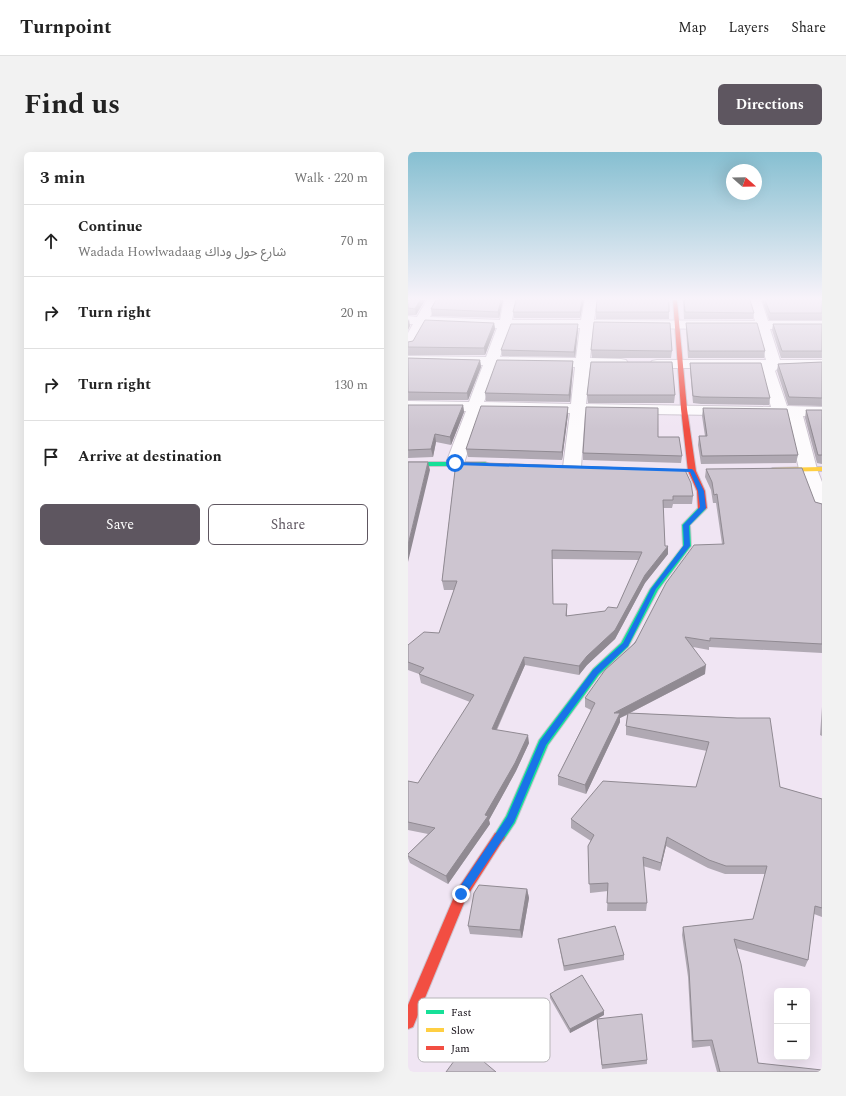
<!DOCTYPE html>
<meta charset="utf-8">
<style>
body{margin:0;font-family:Spectral,"Noto Sans Arabic",serif;background:#f2f2f2;color:#222}
.controls{position:absolute;right:12px;bottom:12px;display:grid;overflow:hidden;border-radius:6px;box-shadow:0 4px 16px #0002}
.controls button{width:36px;height:36px;display:grid;place-items:center;padding:0;border:0;border-bottom:1px solid #e0e0e0;background:#fff;color:#222;font:20px sans-serif}
.compass{position:absolute;left:318px;top:12px;width:36px;height:36px;border-radius:50%;background:#fff;box-shadow:0 4px 16px #0002;rotate:110deg}
.stop{position:absolute;width:12px;height:12px;margin:-9px;border:3px solid #1a73e8;border-radius:50%;background:#fff}
.stop.end{background:#1a73e8;border-color:#fff;box-shadow:0 1px 4px #0008}
.list{margin:0;padding:0;list-style:none}
h2{display:flex;justify-content:space-between;align-items:center;height:52px;margin:0;padding:0 16px;font-size:17px}
h2 small{font-size:13px;font-weight:400;color:#767676}
.list li{display:grid;grid-template-columns:26px 1fr auto;gap:12px;align-items:center;box-sizing:border-box;height:72px;padding:0 16px;border-top:1px solid #e0e0e0}
.list b{display:block;font-size:15px;white-space:nowrap}
.list p{margin:0;font-size:13px;white-space:nowrap;color:#767676}
.list em{font-size:13px;font-style:normal;color:#767676}
.actions{display:flex;gap:8px;padding:12px 16px}
.actions a{flex:1;padding:9px 0;border:1px solid #5e5660;border-radius:6px;text-align:center;font-size:14px;color:#5e5660}
.actions .main{background:#5e5660;color:#fff}
.icon{flex:none;width:22px;height:22px;fill:none;stroke:currentColor;stroke-width:2;stroke-linecap:round;stroke-linejoin:round}
.map{position:relative;flex:none;width:414px;height:920px;overflow:hidden;border-radius:6px}
header{display:flex;align-items:center;gap:24px;box-sizing:border-box;height:56px;padding:0 20px;background:#fff;border-bottom:1px solid #e0e0e0}
header strong{font-size:19px}
nav{display:flex;gap:22px;margin-inline-start:auto;font-size:14px}
.intro{display:flex;align-items:center;justify-content:space-between;box-sizing:border-box;height:96px;padding:0 24px}
h1{margin:0;font-size:28px}
.button{padding:10px 18px;border-radius:6px;background:#5e5660;color:#fff;font-size:14px;font-weight:700}
main{display:flex;gap:24px;padding:0 24px}
aside{flex:1;background:#fff;border-radius:6px;box-shadow:0 4px 16px #0002}
.map>svg:first-child{display:block}
</style>
<header>
<strong>Turnpoint</strong>
<nav><a>Map</a><a>Layers</a><a>Share</a></nav>
</header>
<div class="intro"><h1>Find us</h1><a class="button">Directions</a></div>
<main>
<aside>
<h2>3 min<small>Walk · 220 m</small></h2>
<ul class="list">
<li><svg class="icon" aria-label="ahead" viewBox="0 0 24 24"><path d="M12 20V5M6 11l6-6 6 6"/></svg><div><b>Continue</b><p>Wadada Howlwadaag شارع حول وداك</p></div><em>70 m</em></li>
<li><svg class="icon" aria-label="right" viewBox="0 0 24 24"><path d="M7 20v-9h11M14 6l5 5-5 5"/></svg><div><b>Turn right</b></div><em>20 m</em></li>
<li><svg class="icon" aria-label="right" viewBox="0 0 24 24"><path d="M7 20v-9h11M14 6l5 5-5 5"/></svg><div><b>Turn right</b></div><em>130 m</em></li>
<li><svg class="icon" aria-label="arrive" viewBox="0 0 24 24"><path d="M6 21V4h12l-3 4 3 4H6"/></svg><div><b>Arrive at destination</b></div></li>
</ul>
<div class="actions"><a class="main">Save</a><a>Share</a></div>
</aside>
<div class="map">
<svg width="414" height="920" viewBox="0 0 414 920">
<rect width="100%" height="100%" fill="#f0e5f3"/>
<g fill="none" stroke-linecap="round" stroke-linejoin="round">
<g stroke="#cbc3ce" stroke-width="2">
<path id="street" d="M19 148H31L22 165 92 168 96 148H108L104 168H173L177 148H189L186 168 347 169 341 148H353L360 169H414V177H362L372 208H414V216H370L367 219 379 254 414 255V265L395 264 409 317 414 330V360L407 358 405 354 391 317 379 264 177 261 173 315 170 319 164 320 158 319 155 315 162 261 73 260 56 311 53 315 47 316 41 315 38 311 58 259H0V249L61 250 75 213 0 212V204L78 205 89 176 17 173 5 195 0 196V181L5 172H0V164L9 165ZM102 176H172L168 206 92 205ZM185 176 349 177 358 208H249L244 209 242 212 244 215 249 216H354L353 218 363 255 178 252 182 215H213L218 214 220 211 218 208 213 207 182 206ZM89 213 167 215 163 252 76 250Z"/>
</g>
<g stroke="#cbc3ce" stroke-width="2">
<path id="fast" d="M0 310H77L81 312 77 314H0Z
M291 355H297L298 357 282 373 283 394 250 438 220 495 191 523 140 593 107 671 95 689 91 690 87 689 85 685 98 664 131 588 185 517 213 491 242 437 275 394 274 373Z"/>
</g>
<g stroke="#cbc3ce" stroke-width="2">
<path id="slow" d="M414 315V319L365 320 361 318 365 316Z"/>
</g>
<g stroke="#cbc3ce" stroke-width="2">
<path id="jam" d="M265 148H269L279 257 288 319 297 339 299 356 294 359 290 357 289 339 280 319 273 257Z
M91 680 95 681 97 685 58 746 5 875 0 877V853L49 738 87 681Z"/>
</g>
<use href="#street" fill="#fdfbfd" fill-rule="evenodd"/>
<use href="#fast" fill="#16e098" fill-rule="evenodd"/>
<use href="#slow" fill="#ffcf43" fill-rule="evenodd"/>
<use href="#jam" fill="#f24e42" fill-rule="evenodd"/>
</g>
<path fill="#b0a9b3" fill-rule="evenodd" d="M0 148H17L8 163H0Z
M95 148 91 166 24 164 23 157Z
M176 148 172 166H106L105 160Z
M275 148H342L346 161 345 167H276Z
M354 148H414V168H361Z
M188 160H261V167H188Z
M86 171 87 177 77 203H0V190Z
M278 171 357 199 356 206H280L278 178Z
M170 172V178L167 205 94 204 93 198Z
M365 172H414V206H373L364 178Z
M183 198 264 199 263 206H184Z
M0 206 72 208 73 215 60 248H0Z
M165 209V216L162 250 78 249 77 241Z
M414 210V254L380 253 369 219 370 212Z
M282 211 362 246 361 253 293 252 285 251 282 218Z
M179 243H267L266 251H180Z
M0 253H55L56 260 43 293 28 290 25 305 0 306Z
M160 255V262L154 308 60 305 58 297Z
M295 256 390 303 388 311 293 312 290 293 291 284H297L294 264Z
M398 258H414V312L409 311 397 266Z
M250 285 274 304 273 311 175 308V301Z
M48 310 285 344 284 352H265L264 356H255L257 394 260 402 237 431 207 487 179 513 171 523 117 513 89 578 121 591 108 619 81 668 82 672 40 732 2 711 0 706V702L20 682 0 678V629L10 631 62 550 13 531 11 522 0 518V493L31 481 46 438H36L34 429ZM144 407 231 408 209 456 197 459 159 464V452H145Z
M298 317 414 352V501L301 495V498L285 495 297 522 222 561 329 566 372 635 414 647V765L406 762 400 808 397 815 328 796 350 911 414 920H309L302 894 284 896 280 825 274 783 275 775 345 767 357 722H317L300 716 258 694 252 719 235 714 239 751 238 759H199L200 739 182 741 180 694 183 689 163 676V667L288 635 299 599 218 583V574L219 563 212 566V570L178 642 150 633V624L183 558 177 555V546L314 392 308 351H305L303 338 297 325Z
M414 555V584L412 583Z
M119 737 121 746 114 786 62 782 60 774Z
M150 787 216 803V808L156 819Z
M142 842 196 863 162 881 142 846Z
M189 871 239 908V912L194 917Z"/>
<path fill="#908a92" d="M12 148H17L8 163 7 157Z
M93 148H95L91 166 90 160Z
M174 148H176L172 166V160Z
M1 167 2 174 0 178V169Z
M86 171 87 177 77 203 76 196Z
M170 172V178L167 205 166 200Z
M72 208 73 215 60 248 59 241Z
M165 209V216L162 250 161 243Z
M55 253 56 260 43 293 42 285Z
M160 255V262L154 308V300Z
M27 282 28 290 25 305 23 297Z
M20 310 22 318 0 410V393Z
M260 394V402L237 431 207 487 179 513 171 523V514L237 423Z
M159 452V461L158 473V464Z
M116 505 117 513 85 585 84 577Z
M298 513 297 522 212 566V570L178 642 177 633 206 561Z
M120 583 121 591 108 619 81 668 82 672 40 732 38 724Z
M259 685 258 694 252 719 253 711Z
M119 737 121 746 114 786 112 778Z
M196 859V863L162 881V877Z"/>
<path fill="#cdc5d0" stroke="#908a92" fill-rule="evenodd" d="M0 148H12L7 157 0 156Z
M28 148H93L90 160 23 157Z
M108 148H174L172 160H105Z
M189 148H261V160H188Z
M276 148H342L346 161 277 160Z
M357 148H414V161H362Z
M17 168 86 171 76 196 0 195V190L5 189Z
M186 170 262 171 264 199 183 198Z
M278 171H349L357 199H281Z
M103 172H170L166 200 93 198Z
M365 172H414V199H374Z
M0 206 72 208 59 241 0 240Z
M89 208 165 209 161 243 77 241Z
M183 210H264L267 243H179Z
M414 210V246L381 245 370 212Z
M282 211H353L362 246 293 245 285 244Z
M0 253H55L42 285 27 282 23 297 0 298Z
M73 254 160 255 154 300 58 297Z
M178 255 250 256V285H271L274 304 175 301Z
M295 256 379 257 390 303 294 304 291 284H299Z
M398 258H414V303H410Z
M0 310H20L0 393Z
M48 310 277 318 283 331 285 344H265V348H255L257 394H260L237 423 207 478 179 504 171 514 116 505 84 577 120 583 107 611 77 663 80 664 38 724 0 704V702L27 676 0 670V629L10 631 66 543 11 522 16 516 0 510V493L16 480 31 481 49 429H34ZM144 398 234 400 209 456 200 455 197 459 158 464 159 452H145Z
M394 316 407 350 414 352V492L302 486V489L277 485 298 513 206 561H212L177 633 150 624 187 551 177 546 197 518 227 491 258 431 286 393 316 392 309 342 306 343 304 330 298 317Z
M220 561 329 566H362L372 635 414 647V756L407 754 400 808 326 787 333 812 350 911 414 918V920H312L304 888 285 889 281 818 275 775 345 767 359 714H318L301 708 259 685 253 711 235 705 239 751H199L200 731 181 732 180 694 186 683 163 667 195 629 288 635 301 590 218 574Z
M71 733 119 737 112 778 60 774 66 741Z
M207 774 216 803 156 814 150 787Z
M174 823 196 859 162 877 142 842Z
M234 862 239 908 194 913 189 867Z
M57 894 88 920H38Z"/>
<linearGradient id="sky" x2="0" y2="1"><stop stop-color="#86bfd1"/><stop offset="0.53" stop-color="#f8f3fa"/><stop offset="1" stop-color="#f8f3fa" stop-opacity="0"/></linearGradient>
<rect width="414" height="277" fill="url(#sky)"/>
<path fill="#1a73e8" d="M45 310 284 317 286 319 296 339 298 356 281 374 282 394 248 437 220 494 190 522 138 593 106 670 56 745 53 746 49 745 48 742 49 739 99 665 132 589 185 518 215 491 243 437 276 393 275 373 292 355 290 339 282 320 47 313 45 312Z"/>
<rect x="10" y="846" width="132" height="64" rx="6" fill="#fff" stroke="#b7b5b8" stroke-width="1"/>
<rect x="18" y="858" width="18" height="4" fill="#16e098"/>
<rect x="18" y="876" width="18" height="4" fill="#ffcf43"/>
<rect x="18" y="894" width="18" height="4" fill="#f24e42"/>
<g font-size="11" fill="#0f0911">
<text x="43" y="864">Fast</text>
<text x="43" y="882">Slow</text>
<text x="43" y="900">Jam</text>
</g>
</svg>
<div class="controls">
<button>+</button>
<button>−</button>
</div>
<svg class="compass" viewBox="-18 -18 36 36"><path d="M0-13l5 13h-10z" fill="#e53935"/><path d="M0 13l5-13h-10z" fill="#767676"/></svg>
<div class="stop" style="left:47px;top:311px"></div>
<div class="stop end" style="left:53px;top:742px"></div>
</div>
</main>
